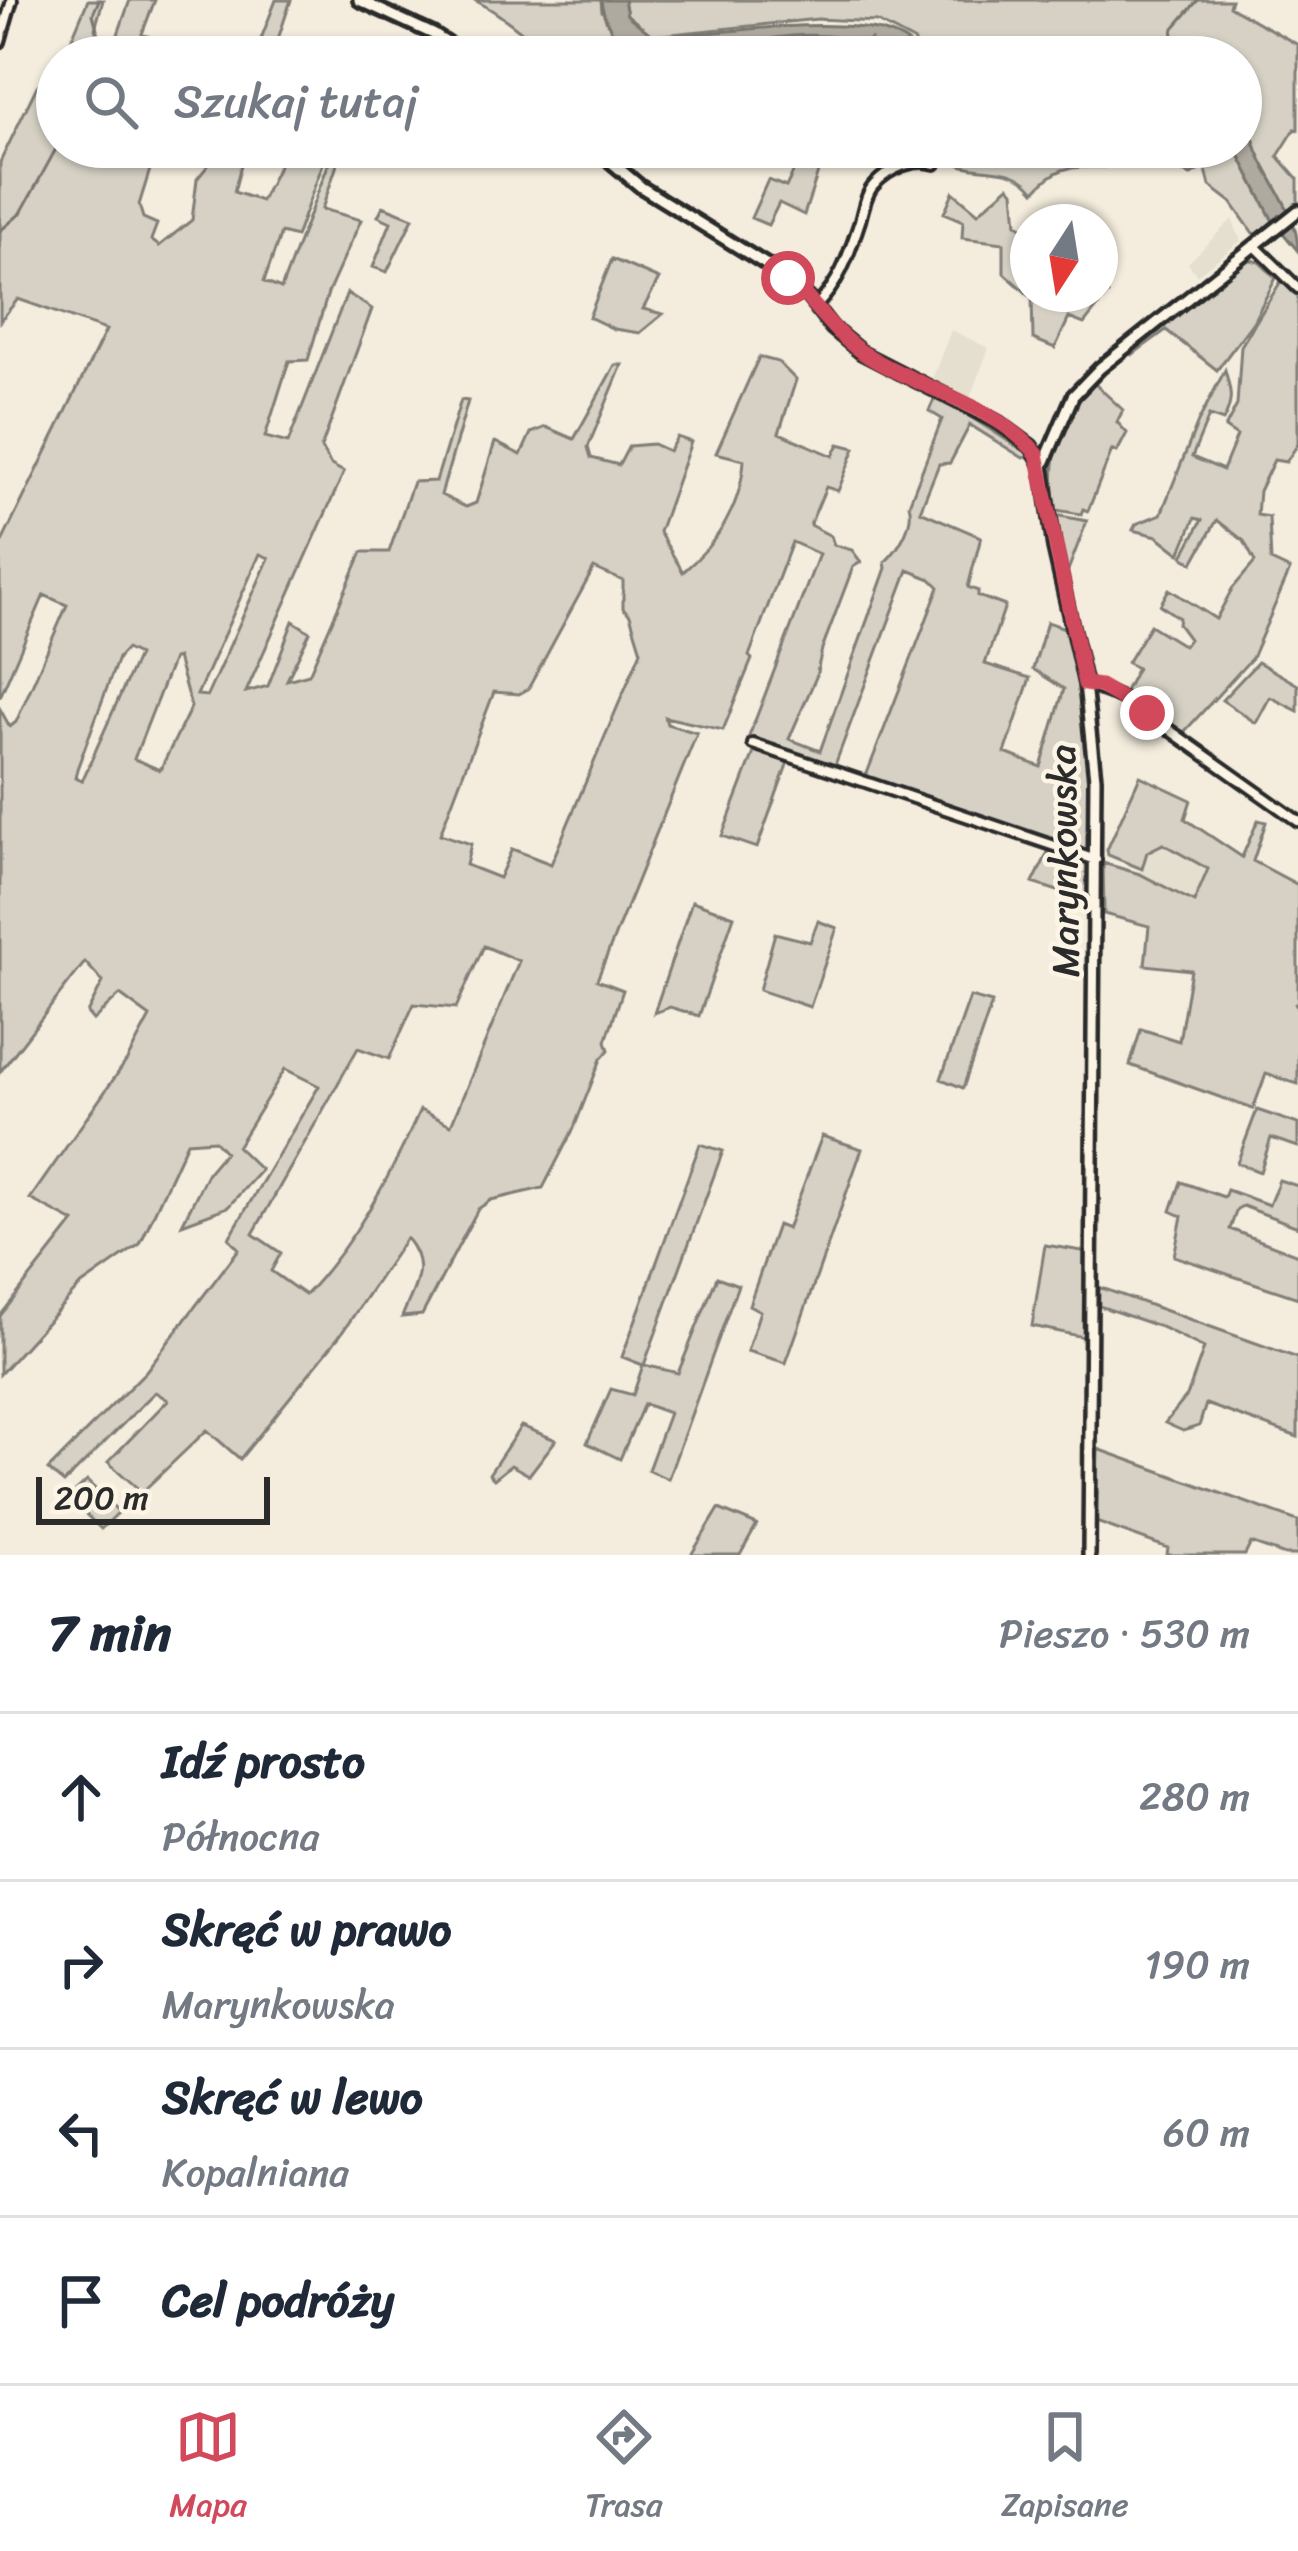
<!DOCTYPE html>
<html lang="pl">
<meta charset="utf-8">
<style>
body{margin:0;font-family:Sriracha,sans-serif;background:#f2f2f3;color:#1f2937}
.compass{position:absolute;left:1010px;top:204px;width:108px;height:108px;border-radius:50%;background:#fff;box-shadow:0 3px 9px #0004;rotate:192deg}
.scale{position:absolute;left:36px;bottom:30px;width:234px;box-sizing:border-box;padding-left:12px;border:6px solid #2b2b2b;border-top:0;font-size:33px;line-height:42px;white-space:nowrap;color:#2b2b2b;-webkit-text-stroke:9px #fcf5e5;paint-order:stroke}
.stop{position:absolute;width:36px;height:36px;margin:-27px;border:9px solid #d1495b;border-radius:50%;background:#fff}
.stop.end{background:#d1495b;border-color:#fff;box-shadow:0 3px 12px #0008}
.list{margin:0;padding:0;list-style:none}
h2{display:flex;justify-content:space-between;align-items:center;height:156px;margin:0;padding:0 48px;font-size:51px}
h2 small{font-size:39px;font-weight:400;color:#747a83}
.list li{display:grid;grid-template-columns:78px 1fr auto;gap:36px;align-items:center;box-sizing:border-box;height:168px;padding:0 48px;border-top:3px solid #e0e1e3}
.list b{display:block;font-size:45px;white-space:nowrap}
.list p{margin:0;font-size:39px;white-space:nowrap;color:#747a83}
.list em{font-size:39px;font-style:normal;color:#747a83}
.icon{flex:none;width:66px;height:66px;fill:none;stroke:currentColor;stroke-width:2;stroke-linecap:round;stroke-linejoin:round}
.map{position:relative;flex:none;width:1298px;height:1555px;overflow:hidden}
.search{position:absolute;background:#fff;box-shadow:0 3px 9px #0004;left:36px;right:36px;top:36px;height:132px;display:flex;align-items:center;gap:30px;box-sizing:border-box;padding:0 42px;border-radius:66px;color:#747a83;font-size:45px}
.sheet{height:828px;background:#fff}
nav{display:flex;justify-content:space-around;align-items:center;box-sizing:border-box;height:168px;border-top:3px solid #e0e1e3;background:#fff;font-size:33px;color:#747a83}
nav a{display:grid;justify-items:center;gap:6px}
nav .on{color:#d1495b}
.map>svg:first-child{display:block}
</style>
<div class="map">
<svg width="1298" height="1555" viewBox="0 0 1298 1555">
<rect width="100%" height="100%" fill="#f4edde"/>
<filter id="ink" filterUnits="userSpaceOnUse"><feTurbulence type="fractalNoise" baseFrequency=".00833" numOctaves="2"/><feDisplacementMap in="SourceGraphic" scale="24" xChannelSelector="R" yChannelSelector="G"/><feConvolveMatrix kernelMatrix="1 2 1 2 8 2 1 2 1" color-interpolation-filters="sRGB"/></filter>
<g filter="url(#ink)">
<path fill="#e5dfd0" d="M1232 219 1241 241 1197 275 1188 263Z
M951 330 989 348 969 400 931 382Z
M1162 844 1208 869 1195 903 1140 877 1147 852Z"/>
<path fill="#d6d1c4" stroke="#807e78" stroke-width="3" fill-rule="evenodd" d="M88 0H103L95 29 103 50 116 40 130 0H155L142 34 150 37 142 57H64Z
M276 0H291L272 57H254Z
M474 0H601L602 11 629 50 767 41C809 31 862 35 899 57H556C527 39 505 15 474 0Z
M624 0H1231L1229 6 1298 45V130L1295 129 1278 156 1298 179V202L1288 210 1253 145 1251 129 1241 123V57H920L915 42 877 22 818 19 652 36 627 15Z
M57 65V147H157L139 205 143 218 157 224 151 240 159 246 192 220 197 179 223 147 245 149 234 192 261 201 281 161 262 154 264 147H329L296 237 281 233 264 282 281 289 335 147H343L322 209 361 220 328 293 308 360 289 361 265 437 288 443 347 293 372 309 321 448 331 465 344 472 246 692 268 686 293 621 310 632 287 680 309 674 362 552H389L413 482 436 481 461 400 468 401 441 495 466 507 476 503 495 442 521 455 531 433 546 427 574 439 615 365H622L588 447 591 458 619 465 629 446 653 444 669 451 677 437 691 442 659 532 683 572C718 542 741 507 744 460L716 453 759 357 778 362 796 380 779 433 833 456 839 444 855 448 838 491 826 487 810 525 831 536 834 545 852 550 861 562 853 567 822 649 816 677 789 739 820 751 886 568 885 562C899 549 915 523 909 504L942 419 929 411 936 395 1032 456 1023 458 970 425 950 463 939 464 920 511 981 537 968 587 978 591V596L1005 606 985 664 1030 678 1005 753 1041 767 1064 689 1033 669 1047 622 1068 629 1086 727 1093 850 1089 854 866 776 939 587 931 579 908 570 835 765 748 739 819 554 792 542 749 656 752 659 723 730 665 717 667 724 697 733 597 980 623 990 606 1041 609 1050 601 1059 574 1128 543 1188 491 1200 478 1209 422 1315 402 1317C415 1284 430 1267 406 1238L341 1334 240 1459 207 1430 142 1492 108 1462 168 1400 155 1392 64 1483 48 1470 146 1371 239 1249 229 1238 319 1086 285 1069 237 1147 261 1170 228 1207 182 1224 208 1172 225 1152 214 1140 187 1142 140 1244 79 1287 0 1374V1316L74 1222 30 1199 127 1060 150 1017 120 995 93 1020 87 1013 103 982 85 962 0 1072V709L10 727 16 722 67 605 44 595 0 697V546L106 330 18 299 0 321V162L37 86ZM260 554 269 558 207 696 197 695ZM594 568 623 581V608L630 615 641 651 551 864 512 849 499 878 466 865 471 844 440 834 494 692 519 694 528 689ZM126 649 138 655 82 781 75 778 77 769 118 658ZM177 658 191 707 160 770 134 759 173 659ZM484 946 519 961 451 1125 420 1110C391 1176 355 1243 305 1295L271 1271 281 1253 253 1234 358 1048 389 1059 414 1004 456 1008Z
M926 147 977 161 1045 155 1067 147H1235L1273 221 1257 235 1253 233 1231 202 1210 186 1205 166 1191 175C1165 167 1144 155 1117 151L1104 167C1070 167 1059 164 1035 191 1015 165 991 173 964 166 955 163 946 158 936 155L934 158 927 155Z
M799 160 821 163 804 215 779 203 768 225 751 218 768 180 786 187Z
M1009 186 1014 191 1017 224 1028 230V294H1100V270L1108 294 1084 324 1069 318 1055 348 1033 339 1032 298 1004 273V243L962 238 963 221 944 213 953 192 978 213Z
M383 206 413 218 387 272 373 267 391 222 378 216Z
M612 259 659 279 643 309 663 314 640 333 614 329 589 317Z
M1247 259 1259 262 1276 278 1253 322 1217 370 1166 330 1132 355 1128 352Z
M1281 281 1298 296V444L1286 462 1274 460 1259 491 1257 515 1269 517 1271 561 1290 570 1252 658 1184 732 1123 695 1137 668 1127 663 1150 625 1184 646 1189 639 1178 624 1179 618 1160 605 1169 589 1216 619 1232 589 1255 562 1244 541 1217 520 1193 563 1183 556 1202 520 1195 518 1180 554 1157 536 1133 530 1136 524 1161 514 1198 422 1225 370C1231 391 1234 401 1223 421L1209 416 1192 457 1223 470 1237 436 1225 428 1237 405 1241 346Z
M1094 383 1123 410 1117 422 1127 433 1117 452 1112 450 1088 511 1083 509 1081 514 1056 510C1048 458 1057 422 1094 383Z
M1055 515 1087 521 1067 573Z
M1258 662 1298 685V711L1270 697 1256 723 1222 700Z
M755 750 789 759 757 848 722 836Z
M1140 776 1191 800 1185 819 1242 857 1258 820 1266 822 1253 861 1298 885V1084L1266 1074 1253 1109 1130 1065 1141 1029 1179 1041 1191 970 1145 965 1149 926 1104 914 1103 863 1140 874 1194 902 1208 869 1163 844 1147 852 1142 869 1108 855 1107 850Z
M1050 848 1092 863V902L1033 883Z
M692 901 734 916 699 1016 670 1007 654 1013Z
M818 921 837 928 810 1007 759 990 775 933 810 942Z
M970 997 992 1003 963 1088 941 1079Z
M1257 1110 1298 1124V1147L1271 1138 1260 1172 1237 1163Z
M822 1136 862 1149 786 1363 747 1351 760 1311 749 1305 777 1225 787 1229Z
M700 1144 723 1151 644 1365 678 1373 717 1277 738 1285 668 1479 648 1470 669 1413 644 1404 620 1459 587 1443 611 1389 633 1395 643 1365 622 1357Z
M1279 1180 1298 1186V1227L1243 1206 1237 1209 1230 1229 1298 1255V1298L1174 1256 1182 1216 1171 1211 1181 1182 1224 1197 1227 1190 1269 1205Z
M1045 1245 1089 1252 1088 1338 1032 1326Z
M1099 1287 1298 1358V1437L1206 1404 1199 1426 1183 1431 1165 1423 1187 1396 1204 1348 1161 1327 1099 1306Z
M521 1426 556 1440 529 1475 511 1465 494 1479 489 1474Z
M1098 1449 1298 1521V1555H1285L1251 1543 1245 1555H1167L1168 1548 1096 1522Z
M87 1481 119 1512 101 1529 69 1498Z
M719 1509 757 1525 740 1555H691Z"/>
<path fill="#afaaa0" stroke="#7a7771" stroke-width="3" d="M601 0H624L627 15 653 36C712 38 895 0 920 57 898 57 888 47 868 42 843 36 808 33 783 37 749 41 664 63 635 53 616 46 603 19 601 0Z
M1241 123 1251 129C1259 174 1298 206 1298 251L1273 221 1235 147H1241Z
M937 147H1067C1031 159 971 167 937 147Z"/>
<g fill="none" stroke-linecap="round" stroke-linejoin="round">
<path stroke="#7a7771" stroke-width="3" d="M91 57 101 44 93 14 99 0
M860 57 871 39
M1154 57 1158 43 1172 37 1174 28 1198 0
M0 231 21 213 57 147
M1295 1003 1298 1009"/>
<g stroke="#2b2b2b" stroke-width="16">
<path id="street" d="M0 42 12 0
M1254 245 1298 288
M816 306C841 282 849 253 860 221 863 210 866 193 874 185 888 169 915 157 935 164
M1085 684 1127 700 1298 821
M753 744 1096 860"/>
</g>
<g stroke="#2b2b2b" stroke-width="18">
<path id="secondary" d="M359 0 433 34 469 57
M593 147 641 187 788 278 809 298 832 328 862 353 999 423 1031 446 1043 466
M1089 1555 1095 778 1085 684 1054 548 1043 466 1073 396 1100 368 1298 211"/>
</g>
<use href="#street" stroke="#fcf5e5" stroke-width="8"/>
<use href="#secondary" stroke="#fcf5e5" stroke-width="9"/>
</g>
</g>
<g fill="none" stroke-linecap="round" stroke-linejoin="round" filter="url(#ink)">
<path stroke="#d1495b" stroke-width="15" d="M788 278C816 304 835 336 868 356 922 390 995 404 1037 454L1085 684 1100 686 1147 713"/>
</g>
<g text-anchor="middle" stroke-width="9" stroke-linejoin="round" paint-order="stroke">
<g font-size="39" fill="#2b2b2b" stroke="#fcf5e5">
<text transform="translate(1063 861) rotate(-91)" y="14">Marynkowska</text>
</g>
</g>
</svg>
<svg class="compass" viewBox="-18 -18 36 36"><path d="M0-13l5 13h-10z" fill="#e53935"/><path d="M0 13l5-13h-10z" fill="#747a83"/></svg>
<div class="scale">200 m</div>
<div class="stop" style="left:788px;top:278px"></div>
<div class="stop end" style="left:1147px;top:713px"></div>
<div class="search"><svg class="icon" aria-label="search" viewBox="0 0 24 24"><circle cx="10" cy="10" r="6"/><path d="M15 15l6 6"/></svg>Szukaj tutaj</div>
</div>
<section class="sheet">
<h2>7 min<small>Pieszo · 530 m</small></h2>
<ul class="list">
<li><svg class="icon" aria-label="ahead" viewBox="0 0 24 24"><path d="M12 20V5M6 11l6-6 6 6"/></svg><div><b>Idź prosto</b><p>Północna</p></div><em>280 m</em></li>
<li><svg class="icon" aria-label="right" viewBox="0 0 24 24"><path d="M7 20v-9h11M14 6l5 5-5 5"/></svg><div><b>Skręć w prawo</b><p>Marynkowska</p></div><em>190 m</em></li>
<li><svg class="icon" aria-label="left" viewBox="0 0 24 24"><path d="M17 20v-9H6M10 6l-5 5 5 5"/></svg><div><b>Skręć w lewo</b><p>Kopalniana</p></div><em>60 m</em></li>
<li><svg class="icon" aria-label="arrive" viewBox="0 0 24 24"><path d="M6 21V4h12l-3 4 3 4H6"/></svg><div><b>Cel podróży</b></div></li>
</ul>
</section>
<nav>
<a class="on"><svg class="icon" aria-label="map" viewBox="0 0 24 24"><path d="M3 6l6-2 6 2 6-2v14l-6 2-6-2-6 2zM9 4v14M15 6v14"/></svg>Mapa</a>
<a><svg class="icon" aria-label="directions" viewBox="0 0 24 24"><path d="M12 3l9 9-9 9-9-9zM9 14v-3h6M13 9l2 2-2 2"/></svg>Trasa</a>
<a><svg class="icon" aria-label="saved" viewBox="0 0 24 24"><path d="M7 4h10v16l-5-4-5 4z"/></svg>Zapisane</a>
</nav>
